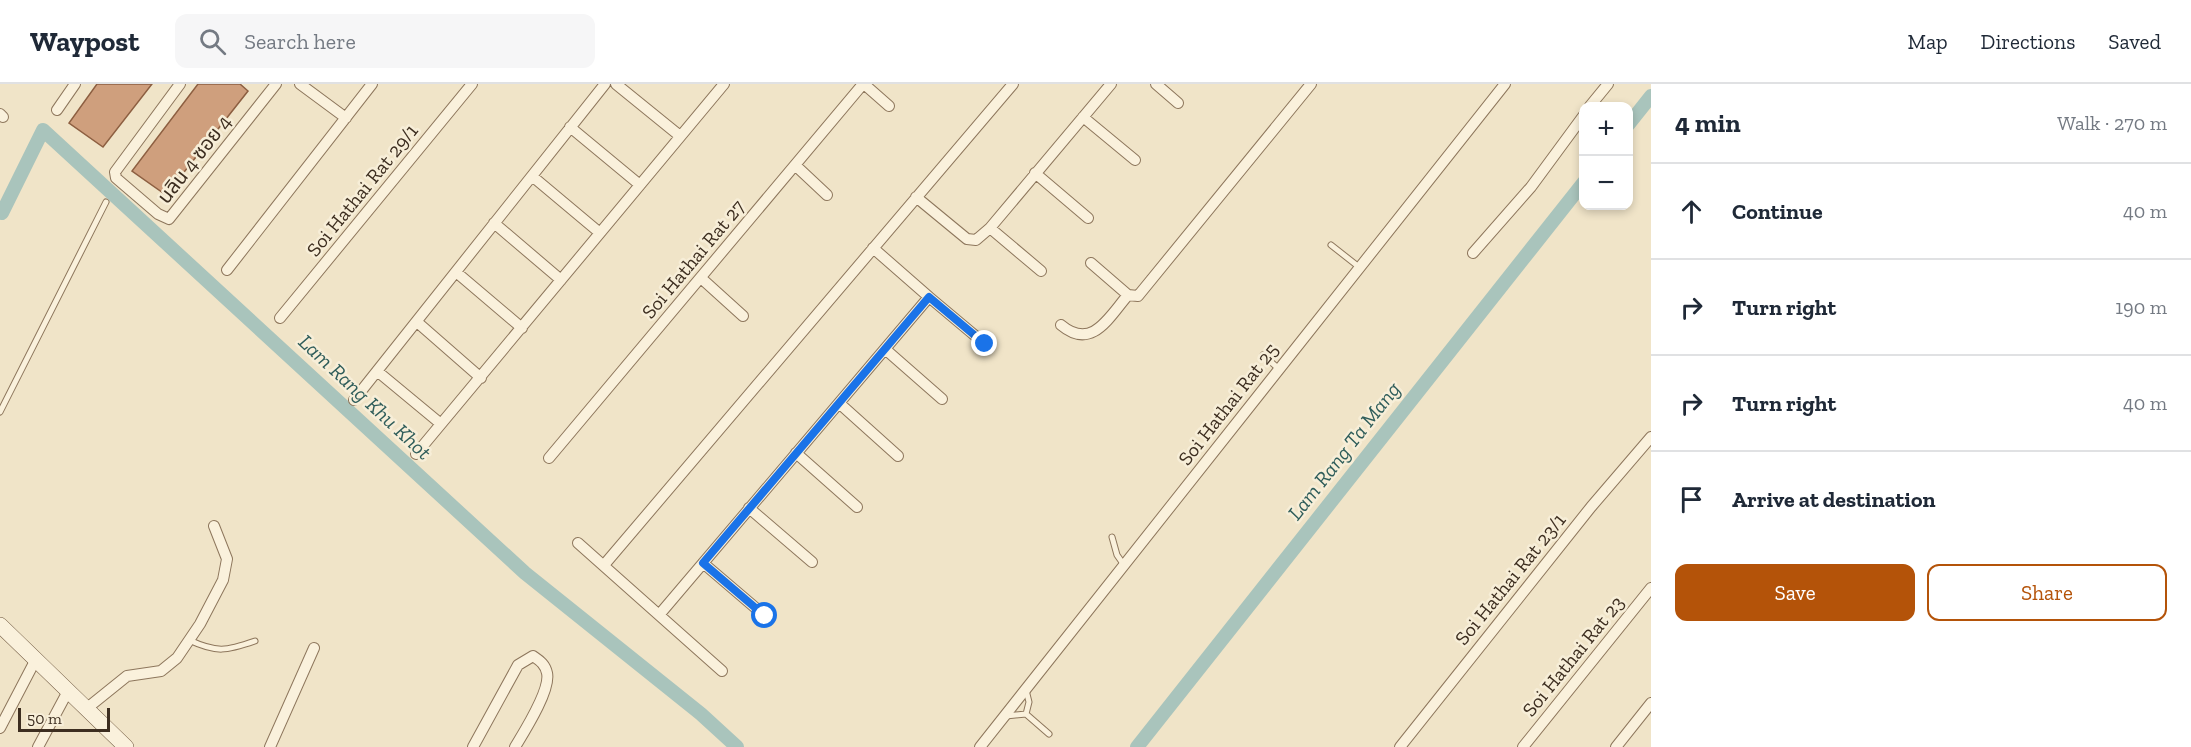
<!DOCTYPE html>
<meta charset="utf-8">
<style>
body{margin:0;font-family:"Zilla Slab","Noto Sans Thai",serif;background:#f6f6f7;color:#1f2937}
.controls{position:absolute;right:18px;top:18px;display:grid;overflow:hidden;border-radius:12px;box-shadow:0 3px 9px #0003}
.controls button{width:54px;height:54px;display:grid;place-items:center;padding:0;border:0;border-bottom:2px solid #e0e1e3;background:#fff;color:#1f2937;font:30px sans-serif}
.scale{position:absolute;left:18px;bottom:15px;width:92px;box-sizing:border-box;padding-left:6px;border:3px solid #3d2e20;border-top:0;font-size:16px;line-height:21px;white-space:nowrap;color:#3d2e20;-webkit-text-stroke:4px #f7eed8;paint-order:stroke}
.stop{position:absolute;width:18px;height:18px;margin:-14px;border:4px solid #1a73e8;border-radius:50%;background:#fff}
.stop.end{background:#1a73e8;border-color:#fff;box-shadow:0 2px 6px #0008}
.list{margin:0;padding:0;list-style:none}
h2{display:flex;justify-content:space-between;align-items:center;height:78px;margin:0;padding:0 24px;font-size:26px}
h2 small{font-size:20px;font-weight:400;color:#747a83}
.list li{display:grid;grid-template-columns:39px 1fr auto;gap:18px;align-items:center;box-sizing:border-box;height:96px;padding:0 24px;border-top:2px solid #e0e1e3}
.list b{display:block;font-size:22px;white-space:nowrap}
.list em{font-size:20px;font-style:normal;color:#747a83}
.actions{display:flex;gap:12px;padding:18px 24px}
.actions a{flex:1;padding:14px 0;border:2px solid #b45309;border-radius:12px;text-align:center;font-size:21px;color:#b45309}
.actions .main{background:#b45309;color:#fff}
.icon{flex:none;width:33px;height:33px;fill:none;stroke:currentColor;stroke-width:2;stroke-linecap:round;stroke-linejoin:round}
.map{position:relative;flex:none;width:1651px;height:663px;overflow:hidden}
header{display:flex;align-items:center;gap:36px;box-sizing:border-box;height:84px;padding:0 30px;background:#fff;border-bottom:2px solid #e0e1e3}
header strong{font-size:28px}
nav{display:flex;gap:33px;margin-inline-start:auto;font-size:21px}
.search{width:420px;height:54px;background:#f6f6f7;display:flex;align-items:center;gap:15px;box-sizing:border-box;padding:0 21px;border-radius:12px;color:#747a83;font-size:22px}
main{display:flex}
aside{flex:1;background:#fff}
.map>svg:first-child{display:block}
</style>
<header>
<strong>Waypost</strong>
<div class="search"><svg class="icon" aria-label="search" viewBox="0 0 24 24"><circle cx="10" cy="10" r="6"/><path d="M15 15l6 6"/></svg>Search here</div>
<nav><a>Map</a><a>Directions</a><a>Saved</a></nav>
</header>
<main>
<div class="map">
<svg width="1651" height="663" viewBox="0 0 1651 663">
<rect width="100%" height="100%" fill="#f0e4c8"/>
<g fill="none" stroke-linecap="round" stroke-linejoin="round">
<path stroke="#a9c4bc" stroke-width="14" d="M1628 41 1651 12
M2 129 43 46 525 489 701 630 737 663
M1137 663 1584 98"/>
</g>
<path fill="#cf9f7d" stroke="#8d5f41" stroke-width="1.5" d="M97 0H152L103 63 69 39Z
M198 0H240L248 7 166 111 132 87Z"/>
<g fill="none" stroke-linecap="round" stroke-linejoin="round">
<g stroke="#8d765c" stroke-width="7">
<path id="lane" d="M1331 161 1359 183
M1263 271 1279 285
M0 328 106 118
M1112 453 1117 471 1124 481
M189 556C217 569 226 567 255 557
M1026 630 1029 618 1026 606
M1006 632 1026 630 1049 650"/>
</g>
<g stroke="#8d765c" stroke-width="12">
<path id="street" d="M180 0 115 88 116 94 158 130 169 135 276 0
M300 0 346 34
M616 0 680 52
M864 0 889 22
M1156 0 1178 19
M1590 22 1608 0
M57 26 75 0
M0 30 3 33
M1083 33 1135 76
M570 43 640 101
M795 81 827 111
M1035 89 1088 134
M532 92 600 149
M916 113 967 155 976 156 990 144 1111 0
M494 139 561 196
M990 144 1041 187
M1473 169 1531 103 1584 31
M1091 179 1128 211 1138 212 1311 0
M227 186 372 0
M456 188 522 244
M701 194 743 232
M929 213 985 260
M280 234 472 0
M417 238 481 294
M1061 241C1092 267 1109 233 1128 211
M885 265 942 315
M377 287 441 340
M354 316 605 0
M839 319 898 372
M796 369 857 423
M416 370 724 0
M549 374 863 0
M749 424 812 478
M578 459 722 587
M703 479 765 532
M604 481 1013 0
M659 531 929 213 873 164
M86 625 127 592 161 587 177 574 200 540 223 496 227 475 214 442
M0 644 36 575
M38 663 68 607
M270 663 314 564
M473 663 518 581 533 572C540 577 545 580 547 589 551 606 524 648 515 663
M980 663 1505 0
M1400 663 1591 423 1651 353
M1523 663 1651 504
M1616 663 1651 619"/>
</g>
<g stroke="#6f573f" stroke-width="16">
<path id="secondary" d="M0 541 126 663"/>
</g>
<use href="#lane" stroke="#faf1dc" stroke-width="5"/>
<use href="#street" stroke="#faf1dc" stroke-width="10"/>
<use href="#secondary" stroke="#faf1dc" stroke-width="15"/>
</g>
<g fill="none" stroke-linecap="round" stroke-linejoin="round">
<path stroke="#1a73e8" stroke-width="8" d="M765 532 703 479 929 213 985 260"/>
</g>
<g text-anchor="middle" stroke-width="5" stroke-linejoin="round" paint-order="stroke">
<g font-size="20" fill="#3d2e20" stroke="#f7eed8">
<text transform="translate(194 75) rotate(-52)" y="7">นลิน 4 ซอย 4</text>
<text transform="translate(362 106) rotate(-51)" y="7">Soi Hathai Rat 29/1</text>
<text transform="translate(693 175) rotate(-50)" y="7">Soi Hathai Rat 27</text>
<text transform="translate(1228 320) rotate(-52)" y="7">Soi Hathai Rat 25</text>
<text transform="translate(1510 495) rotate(-51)" y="7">Soi Hathai Rat 23/1</text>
<text transform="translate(1573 572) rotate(-51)" y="7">Soi Hathai Rat 23</text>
</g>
<g font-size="21" font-style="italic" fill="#2f5d5a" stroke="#f7eed8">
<text transform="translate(365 313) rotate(43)" y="7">Lam Rang Khu Khot</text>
<text transform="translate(1344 367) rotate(-52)" y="7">Lam Rang Ta Mang</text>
</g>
</g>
</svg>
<div class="controls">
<button>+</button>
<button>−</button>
</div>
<div class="scale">50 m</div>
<div class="stop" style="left:765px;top:532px"></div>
<div class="stop end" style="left:985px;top:260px"></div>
</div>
<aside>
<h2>4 min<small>Walk · 270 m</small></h2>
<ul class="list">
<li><svg class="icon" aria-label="ahead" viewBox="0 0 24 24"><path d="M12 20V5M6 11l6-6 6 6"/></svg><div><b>Continue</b></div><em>40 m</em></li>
<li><svg class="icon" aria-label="right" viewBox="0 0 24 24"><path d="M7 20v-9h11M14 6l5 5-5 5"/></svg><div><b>Turn right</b></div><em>190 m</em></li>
<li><svg class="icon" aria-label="right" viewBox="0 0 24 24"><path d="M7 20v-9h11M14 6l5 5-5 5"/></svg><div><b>Turn right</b></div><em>40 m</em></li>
<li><svg class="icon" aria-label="arrive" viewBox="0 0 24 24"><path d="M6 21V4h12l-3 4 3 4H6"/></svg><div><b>Arrive at destination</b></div></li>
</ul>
<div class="actions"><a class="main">Save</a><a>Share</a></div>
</aside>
</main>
